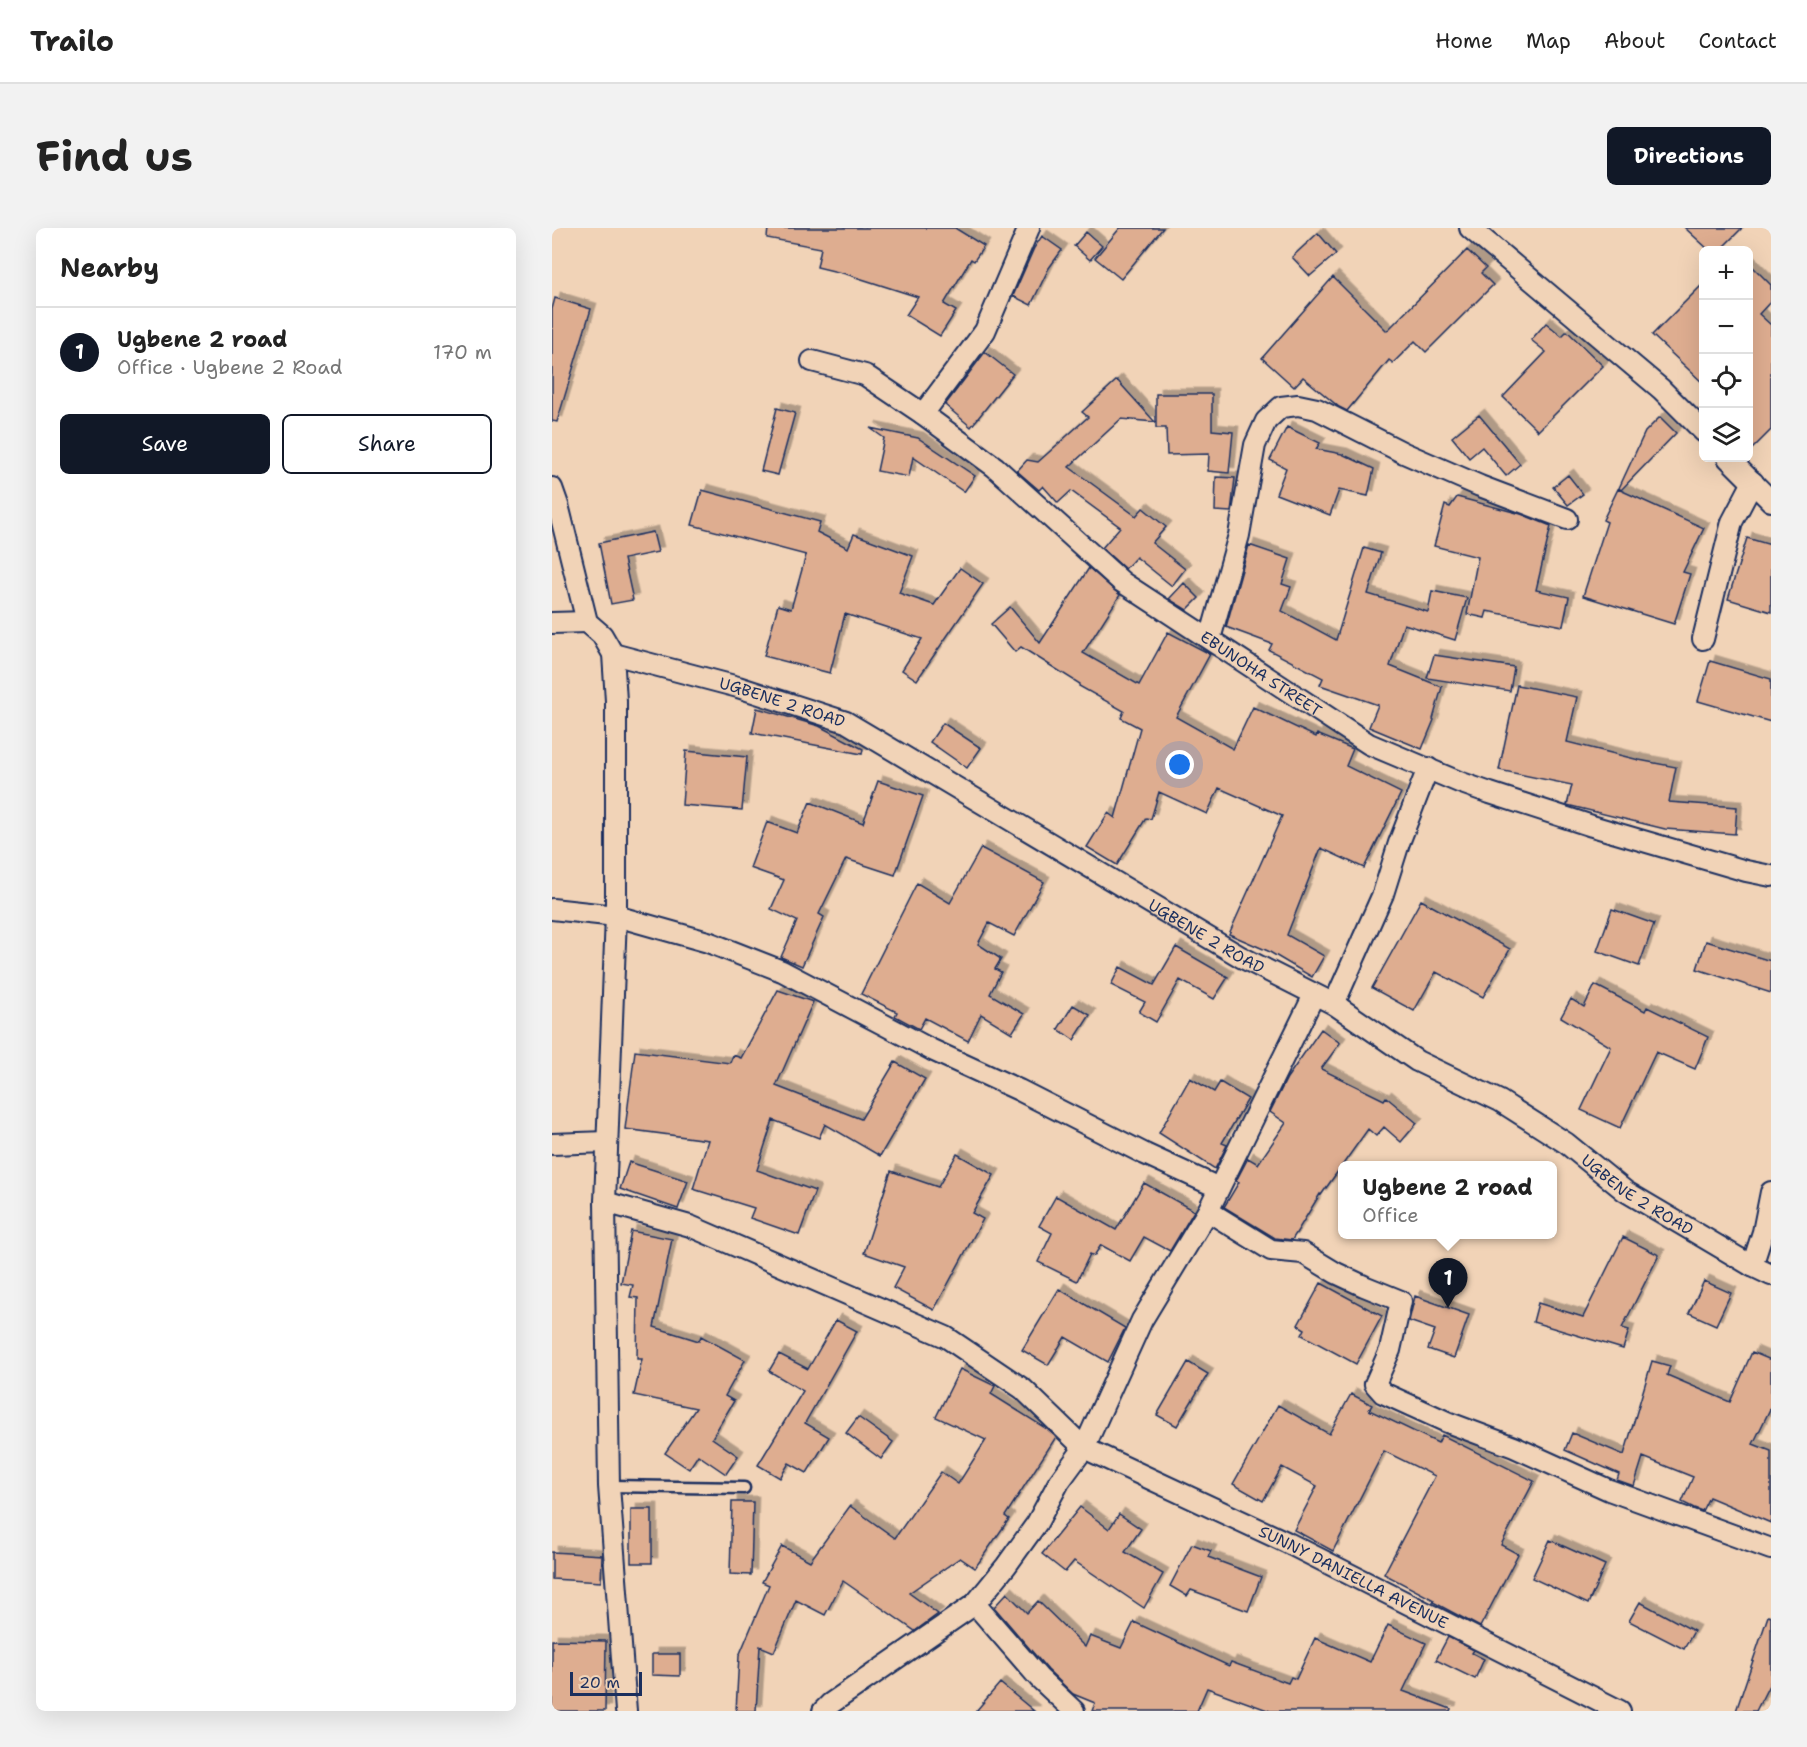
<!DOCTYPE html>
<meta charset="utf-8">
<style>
body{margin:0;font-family:"Shantell Sans",sans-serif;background:#f2f2f2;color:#222}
.controls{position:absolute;right:18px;top:18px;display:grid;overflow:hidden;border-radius:9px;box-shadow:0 6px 24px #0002}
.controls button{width:54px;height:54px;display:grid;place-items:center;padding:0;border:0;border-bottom:2px solid #e0e0e0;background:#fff;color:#222;font:30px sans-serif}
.scale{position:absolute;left:18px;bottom:15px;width:72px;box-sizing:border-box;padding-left:6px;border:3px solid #1b2f5e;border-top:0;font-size:16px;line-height:21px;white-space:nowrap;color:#1b2f5e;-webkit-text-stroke:4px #f1d3b7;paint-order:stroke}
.you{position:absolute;left:628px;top:537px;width:21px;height:21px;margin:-15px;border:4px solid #fff;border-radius:50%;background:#1a73e8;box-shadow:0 0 0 9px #1a73e833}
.badge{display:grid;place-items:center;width:39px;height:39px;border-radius:50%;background:#111827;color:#fff;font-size:20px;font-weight:700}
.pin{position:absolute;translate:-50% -50px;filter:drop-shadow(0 2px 3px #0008)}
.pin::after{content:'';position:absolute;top:32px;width:21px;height:18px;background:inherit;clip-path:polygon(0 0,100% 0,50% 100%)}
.popup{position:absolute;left:786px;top:933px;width:219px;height:78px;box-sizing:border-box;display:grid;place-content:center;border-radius:9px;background:#fff;filter:drop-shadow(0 2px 4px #0005);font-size:20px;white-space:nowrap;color:#767676}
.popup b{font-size:22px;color:#222}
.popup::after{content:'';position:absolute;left:50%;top:100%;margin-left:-12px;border:12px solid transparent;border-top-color:#fff}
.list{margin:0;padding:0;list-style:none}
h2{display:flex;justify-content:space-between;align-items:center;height:78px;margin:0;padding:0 24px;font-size:26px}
h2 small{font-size:20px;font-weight:400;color:#767676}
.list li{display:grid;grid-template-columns:39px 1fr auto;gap:18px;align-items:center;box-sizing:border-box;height:90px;padding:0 24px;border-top:2px solid #e0e0e0}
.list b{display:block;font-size:22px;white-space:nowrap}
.list p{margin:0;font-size:20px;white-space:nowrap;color:#767676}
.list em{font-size:20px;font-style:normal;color:#767676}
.actions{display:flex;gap:12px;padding:18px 24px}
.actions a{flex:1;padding:14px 0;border:2px solid #111827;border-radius:9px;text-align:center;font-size:21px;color:#111827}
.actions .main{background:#111827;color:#fff}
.icon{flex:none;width:33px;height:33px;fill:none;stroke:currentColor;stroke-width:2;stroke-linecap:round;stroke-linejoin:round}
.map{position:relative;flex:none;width:1219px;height:1483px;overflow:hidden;border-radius:9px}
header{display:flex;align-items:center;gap:36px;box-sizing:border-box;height:84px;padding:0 30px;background:#fff;border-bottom:2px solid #e0e0e0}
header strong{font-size:28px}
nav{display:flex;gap:33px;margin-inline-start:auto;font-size:21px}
.intro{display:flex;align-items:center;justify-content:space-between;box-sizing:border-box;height:144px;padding:0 36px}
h1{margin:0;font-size:42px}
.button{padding:15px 27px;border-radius:9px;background:#111827;color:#fff;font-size:21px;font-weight:700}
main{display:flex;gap:36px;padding:0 36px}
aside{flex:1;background:#fff;border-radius:9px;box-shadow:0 6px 24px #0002}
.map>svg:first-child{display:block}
</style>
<header>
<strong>Trailo</strong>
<nav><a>Home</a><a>Map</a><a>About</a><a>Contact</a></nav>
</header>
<div class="intro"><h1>Find us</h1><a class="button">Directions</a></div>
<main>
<aside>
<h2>Nearby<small></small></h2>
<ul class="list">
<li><span class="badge">1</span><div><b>Ugbene 2 road</b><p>Office · Ugbene 2 Road</p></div><em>170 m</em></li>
</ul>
<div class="actions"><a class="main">Save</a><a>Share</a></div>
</aside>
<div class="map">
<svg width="1219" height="1483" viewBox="0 0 1219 1483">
<defs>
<filter id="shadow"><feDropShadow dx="5.5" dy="-5.5" stdDeviation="0" flood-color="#0004"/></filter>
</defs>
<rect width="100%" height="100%" fill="#f1d3b7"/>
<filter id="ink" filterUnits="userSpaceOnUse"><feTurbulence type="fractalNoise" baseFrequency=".0167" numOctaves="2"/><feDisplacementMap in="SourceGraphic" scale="12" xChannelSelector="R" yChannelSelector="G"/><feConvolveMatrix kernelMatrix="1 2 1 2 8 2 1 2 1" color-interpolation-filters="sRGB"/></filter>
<g filter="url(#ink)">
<path fill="#dead90" stroke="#1b2f5e" stroke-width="1.5" filter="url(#shadow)" d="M216 0H403L432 18 422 33 419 31 392 76 404 83 388 108 354 87 366 69 294 46 265 39 269 20 215 10Z
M568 0H611L569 51 543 30Z
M1133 0H1190L1168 22H1157Z
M534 4 550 18 538 32 522 18Z
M766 5 784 26 758 48 740 29Z
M490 8 510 22 497 40 479 77 461 68 482 20Z
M915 22 934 40 929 45 941 57 874 124 863 113 841 135 837 132 795 183 787 179 751 149 742 159 710 130 781 49 835 103Z
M1197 35 1219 57V73L1207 86 1219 97V202L1197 224Z
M1152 55V156L1100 107Z
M3 70 39 81 5 194 0 193V81Z
M994 95 1010 108 1015 103 1051 138 986 203 951 169 994 124 979 112Z
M433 124 461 146 419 199 393 177Z
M565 152 603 194 569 191 517 239 584 288 591 280 614 299 600 315 633 341 620 358 584 329 573 341 550 320 568 299 519 263 506 275 491 258 487 262 465 243 475 232 486 234 536 189 530 184Z
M604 166H660V202L681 204 677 245 656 243 657 226 615 227 614 200H604Z
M225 180 243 185 226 247 209 243Z
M927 187 968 236 954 248 930 219 917 230 900 209Z
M1108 189 1124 205 1069 262 1067 260 1093 204Z
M735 199 768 215 764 221 790 226 822 241 816 268 787 262 778 287 724 266 734 240 718 232Z
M318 200 366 210 423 248 412 264 361 229 357 249 325 243 332 210Z
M1016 247 1031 266 1016 277 1001 259Z
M664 249 683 250 679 284 663 283Z
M1066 261 1152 300 1131 344 1138 346 1122 396 1031 368 1055 294 1051 292Z
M150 262 268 294 265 304 296 320 302 306 361 328 347 365 382 377 408 340 431 356 365 452 350 442 370 411 293 386 278 445 212 428 226 377 239 381 254 327 140 297Z
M905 269 969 286 999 298 984 362 1017 369 1011 398 935 383 933 390 915 386 926 329 882 318 893 277 898 279Z
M101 304 106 324 72 331 81 372 59 376 47 315Z
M1195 310 1219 317V384L1176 371Z
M697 317 738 331 730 356 739 359 730 383 784 412 812 320 829 325 816 366 876 384 880 363 915 370 903 412 852 396 838 438 890 459 881 491 882 492 870 521 817 499 826 477 768 457 771 450 717 422 720 416 674 399Z
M537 340 568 367 531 425 587 457 616 404 658 426 624 489 681 521 701 479 764 509 765 506 801 521 794 538 849 565 812 640 769 620 735 707 772 728 760 749 716 723 677 706 730 588 667 560 655 586 607 564 599 591 594 590 565 637 535 619 556 585 563 590 588 500 569 490 572 483 527 458 528 456 469 419 463 424 439 396 458 379 488 415Z
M632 355 647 370 635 382 617 371Z
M882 427 962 439 958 463 875 450Z
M1158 433 1219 451V494L1146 473Z
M965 457 1025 469 1015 514 1087 532 1124 539 1117 574 1185 579 1183 606 1113 601 1015 577 1020 557 947 542Z
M205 480 267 498 311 521 310 526 200 505Z
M391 495 429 520 415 540 378 514Z
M134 523 195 529 190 582 130 577Z
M326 553 371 568 343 647 294 631 267 686 272 689 250 738 229 729 245 693 219 681 232 652 198 640 215 594 245 605 258 574 311 595Z
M429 620 492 654 462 708 437 695 426 716 449 731 443 741 449 744 438 766 472 786 460 805 429 786 416 813 373 790 367 801 343 788 345 784 309 766 365 655 398 675Z
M869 672 958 721 931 769 884 744 862 783 820 760Z
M1060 681 1102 696 1087 738 1045 723Z
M1154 713 1219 733V765L1145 741Z
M624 719 676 749 662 771 628 752 604 794 587 784 593 774 559 757 568 739 602 757Z
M1043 757 1093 783 1095 779 1156 809 1143 841 1104 824 1068 900 1029 882 1059 819 1009 789 1019 771 1032 779Z
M226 762 261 774 224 858 309 891 343 834 373 851 328 928 273 896 267 910 221 892 205 942 263 963 247 1007 198 990 202 980 141 961 156 912 73 901 83 823 178 835 181 827 189 830Z
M521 777 538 787 522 812 506 801Z
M769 801 788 815 769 841 832 872 834 869 865 895 849 914 832 899 824 908 816 901 769 967 768 966 740 1012 723 1010 672 979 687 954 684 953 696 930 706 936 734 895 718 884 735 850Z
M638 850 662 864 668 854 696 871 670 915 675 917 663 941 607 905Z
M405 926 442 947 420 985 431 991 382 1082 341 1060 352 1039 312 1025 339 943 386 959Z
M77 934 136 953 126 981 68 961Z
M592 955 642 983 618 1023 592 1009 578 1033 549 1017 542 1028 538 1026 525 1053 486 1034 500 1005 487 998 504 968 564 1002Z
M79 1003 120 1011 102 1099 147 1113 149 1108 193 1132 173 1168 182 1173 160 1210 186 1228 174 1246 146 1227 137 1241 113 1225 144 1180 82 1167 90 1131H85L86 1070 78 1069 81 1057 69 1055Z
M1071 1009 1107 1027 1070 1100 1077 1102 1071 1121 981 1094 986 1075 1031 1089Z
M1152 1053 1179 1065 1164 1097 1137 1085Z
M769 1055 830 1088 804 1136 750 1107 753 1101 746 1097Z
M507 1061 573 1100 556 1134 513 1109 496 1137 470 1122Z
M863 1068 917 1087 902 1130 876 1121 883 1102 857 1093Z
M284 1092 305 1103 253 1195 277 1209 255 1245 237 1235 228 1250 206 1237 251 1163 217 1143 227 1126 256 1141Z
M1200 1124 1219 1132V1179L1201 1216 1219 1223V1295L1157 1269 1150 1283 1142 1280 1130 1274 1141 1249 1091 1229 1082 1258 1065 1252 1067 1246 1013 1222 1020 1205 1072 1227 1100 1133 1118 1138 1115 1147 1178 1174Z
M636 1134 656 1146 625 1198 605 1187Z
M408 1141 443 1158 439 1166 495 1201 504 1209 453 1288 457 1291 423 1340 408 1330 357 1365 386 1386 363 1403 291 1353 273 1387 244 1372 222 1424 208 1418 204 1483H184L187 1428 217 1357 210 1354 230 1318 258 1333 298 1278 343 1310 389 1244 406 1256 434 1212 384 1189Z
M799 1166 820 1177 817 1182 886 1215 890 1207 982 1253 949 1317 966 1326 928 1399 881 1374 882 1372 832 1346 883 1248 832 1223 781 1323 742 1302 765 1258 730 1239 711 1273 681 1256 726 1177 777 1206Z
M306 1189 341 1214 329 1231 294 1205Z
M180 1274H201L199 1347 178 1346Z
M528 1279 557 1301 567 1286 589 1301 573 1324 611 1346 592 1380 522 1333 513 1344 490 1326Z
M79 1281H100V1335H79Z
M998 1312 1053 1337 1036 1376 980 1350Z
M640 1316 659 1323 656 1329 709 1349 696 1383 639 1362 635 1368 618 1358Z
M0 1324 50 1327 49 1354 0 1351Z
M455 1365 475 1385 486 1373 533 1419 538 1408 569 1420 582 1394 677 1438 679 1434 736 1455 739 1449 744 1451 763 1410 818 1434 836 1397 874 1415 851 1463 899 1481 898 1483H718L655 1460 645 1483H540L543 1475 521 1466 496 1442 442 1379Z
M1088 1374 1142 1403 1132 1421 1077 1393Z
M1216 1388 1219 1389V1453L1204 1483H1184Z
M896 1409 922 1422 920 1425 932 1431 923 1451 884 1432Z
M0 1412 54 1413 53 1483H0Z
M100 1426H128V1448L100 1447Z
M448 1455 482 1483H424Z"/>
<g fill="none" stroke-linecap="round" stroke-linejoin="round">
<g stroke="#1b2f5e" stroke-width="15">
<path id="service" d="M57 1258 192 1260"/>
</g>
<g stroke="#1b2f5e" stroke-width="24">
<g id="minor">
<path d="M918 0 1109 161 1152 204"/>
<path id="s1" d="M260 133 313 147 371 186 443 239 570 354 817 516 907 554 938 565 1040 598 1194 643 1219 648"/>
<path d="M371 186 433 103 477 0"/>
<path d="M1176 230 1219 273"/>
<path d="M0 260 6 277 35 394 50 407 61 426 64 473V688L53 974 57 1258 74 1483"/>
<path d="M0 395 35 394"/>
<path d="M658 411 687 307 703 217 714 193 729 179 746 177 765 181 852 225 928 258 1015 291"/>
<path d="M1151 411 1180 294 1201 254"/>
<path id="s2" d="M61 426 186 459 294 494 689 729 782 776 865 833 948 873 1014 915 1073 963 1200 1038 1219 1047"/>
<path d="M0 681 64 688 156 714 230 743 380 822 467 862 593 926 667 960"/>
<path d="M782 776 831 666 847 615 876 540"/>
<path d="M0 916 54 914"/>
<path id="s3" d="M53 974 138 998 394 1109 471 1161 532 1220 734 1314 1068 1483"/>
<path d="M656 983 719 1022 751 1025 784 1045 812 1058 849 1073 838 1122 823 1156 831 1165 895 1194 962 1219 1057 1262 1219 1321"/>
<path d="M1200 1038 1211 1004 1219 964"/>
<path d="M423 1376 487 1450 522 1483"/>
<path d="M271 1483 278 1476 423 1376 454 1338 485 1295 507 1254 532 1220 590 1092 656 983 762 767"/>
</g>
</g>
<use href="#service" stroke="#f1d3b7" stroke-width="10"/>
<use href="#minor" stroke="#f1d3b7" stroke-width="20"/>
</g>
</g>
<g text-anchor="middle" stroke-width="6" stroke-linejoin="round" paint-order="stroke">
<g font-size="16" fill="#1b2f5e" stroke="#f1d3b7">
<text dy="6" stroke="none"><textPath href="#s1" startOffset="552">EBUNOHA STREET</textPath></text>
<text dy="6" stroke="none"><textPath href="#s2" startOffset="176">UGBENE 2 ROAD</textPath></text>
<text dy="6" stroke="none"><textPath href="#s2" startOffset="662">UGBENE 2 ROAD</textPath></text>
<text dy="6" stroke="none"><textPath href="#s2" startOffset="1166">UGBENE 2 ROAD</textPath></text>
<text dy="6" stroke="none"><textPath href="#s3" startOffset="844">SUNNY DANIELLA AVENUE</textPath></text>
</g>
</g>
</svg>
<div class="controls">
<button>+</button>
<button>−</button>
<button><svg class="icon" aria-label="locate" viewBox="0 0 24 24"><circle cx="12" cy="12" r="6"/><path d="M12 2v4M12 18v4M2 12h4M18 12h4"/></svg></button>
<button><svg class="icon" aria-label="layers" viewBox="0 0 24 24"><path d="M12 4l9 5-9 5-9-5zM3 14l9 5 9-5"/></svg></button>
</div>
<div class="scale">20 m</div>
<div class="you"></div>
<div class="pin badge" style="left:896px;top:1080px">1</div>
<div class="popup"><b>Ugbene 2 road</b>Office</div>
</div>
</main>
